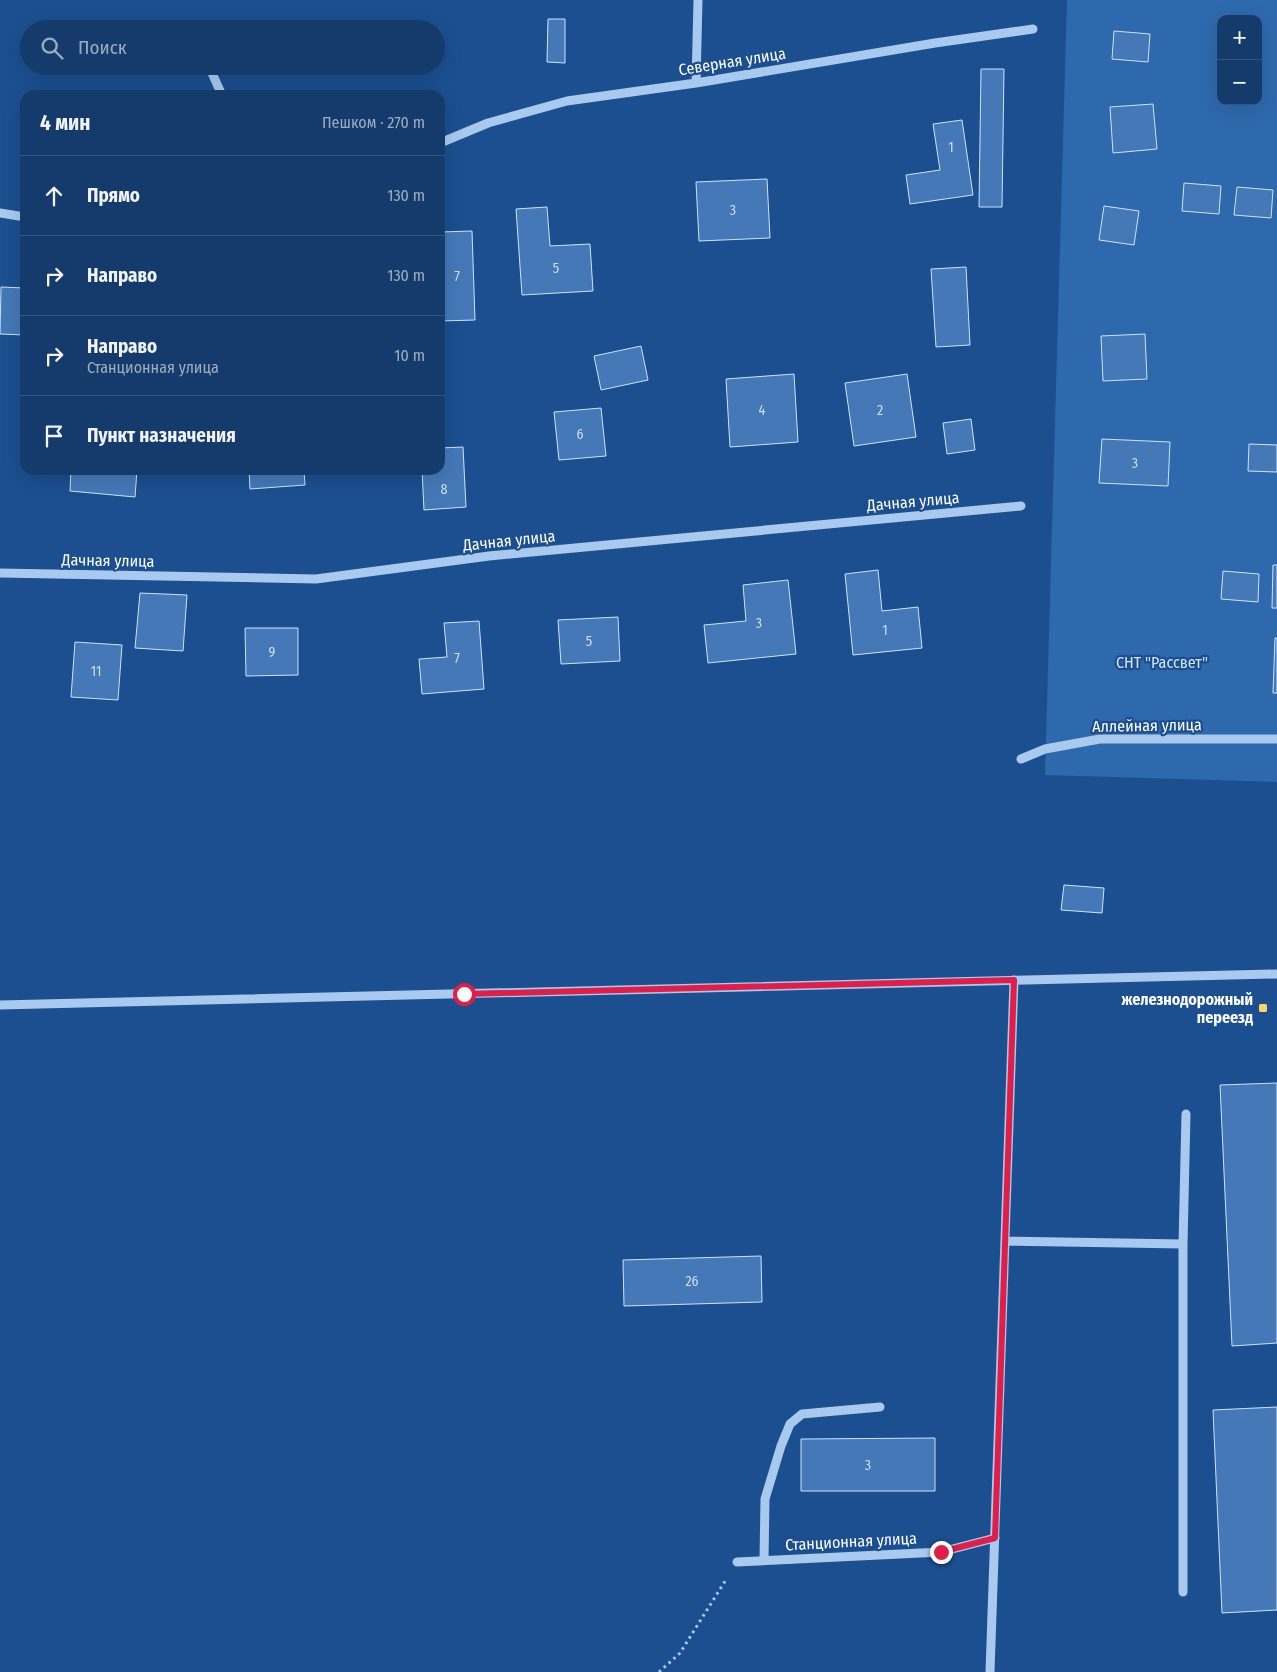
<!DOCTYPE html>
<html lang="ru">
<meta charset="utf-8">
<style>
body{margin:0;font-family:"Fira Sans Condensed",sans-serif;background:#214673;color:#f1f3f6}
.controls{position:absolute;right:15px;top:15px;display:grid;overflow:hidden;border-radius:10px;box-shadow:0 5px 20px #0002}
.controls button{width:45px;height:45px;display:grid;place-items:center;padding:0;border:0;border-bottom:1px solid #33557e;background:#143b6b;color:#f1f3f6;font:25px sans-serif}
.stop{position:absolute;width:15px;height:15px;margin:-11px;border:4px solid #e11d48;border-radius:50%;background:#fff}
.stop.end{background:#e11d48;border-color:#fff;box-shadow:0 1px 5px #0008}
.list{margin:0;padding:0;list-style:none}
h2{display:flex;justify-content:space-between;align-items:center;height:65px;margin:0;padding:0 20px;font-size:21px}
h2 small{font-size:16px;font-weight:400;color:#9dadc1}
.list li{display:grid;grid-template-columns:32px 1fr auto;gap:15px;align-items:center;box-sizing:border-box;height:80px;padding:0 20px;border-top:1px solid #33557e}
.list b{display:block;font-size:19px;white-space:nowrap}
.list p{margin:0;font-size:16px;white-space:nowrap;color:#9dadc1}
.list em{font-size:16px;font-style:normal;color:#9dadc1}
.icon{flex:none;width:28px;height:28px;fill:none;stroke:currentColor;stroke-width:2;stroke-linecap:round;stroke-linejoin:round}
.map{position:relative;flex:none;width:1277px;height:1672px;overflow:hidden}
.search{position:absolute;background:#143b6b;box-shadow:0 5px 20px #0002;left:20px;top:20px;width:425px;height:55px;display:flex;align-items:center;gap:12px;box-sizing:border-box;padding:0 18px;border-radius:28px;color:#9dadc1;font-size:19px}
.panel{position:absolute;background:#143b6b;box-shadow:0 5px 20px #0002;left:20px;top:90px;width:425px;height:385px;border-radius:15px}
.map>svg:first-child{display:block}
</style>
<div class="map">
<svg width="1277" height="1672" viewBox="0 0 1277 1672">
<rect width="100%" height="100%" fill="#1b4f8f"/>
<path fill="#2e69ad" fill-rule="evenodd" d="M1067 0H1277V782L1045 775ZM1221 19H1258V101H1221Z"/>
<path fill="#4478b7" stroke="#cfe3fa" d="M548 19H565V63L547 62Z
M1114 31 1150 34 1148 62 1112 59Z
M981 69H1004L1002 207H979Z
M1153 104 1157 149 1113 153 1110 107Z
M962 120 973 195 910 204 906 175 940 170 933 124Z
M767 179 770 238 699 241 696 182Z
M1184 183 1221 186 1219 214 1182 211Z
M1237 187 1273 190 1271 218 1234 215Z
M1104 206 1139 211 1134 245 1099 240Z
M547 207 550 246 590 244 593 291 522 295 516 209Z
M472 231 475 320 440 321V232Z
M966 267 970 345 936 347 931 269Z
M1 287 25 288V335L0 334Z
M1145 334 1147 379 1103 381 1101 336Z
M641 346 648 380 601 390 594 356Z
M794 374 798 442 730 447 726 379Z
M907 374 916 437 854 446 845 383Z
M601 408 606 456 559 460 554 412Z
M971 419 975 450 947 454 943 423Z
M1102 439 1170 442 1168 486 1099 483Z
M1249 444 1277 445V472L1248 471Z
M463 447 466 507 424 510 422 470H440V448Z
M71 470H137L135 497 70 491Z
M249 470H304L305 485 250 489Z
M1273 565H1277V608H1272Z
M878 570 882 611 918 607 922 648 853 655 845 574Z
M1223 571 1259 574 1258 602 1221 599Z
M788 580 796 654 708 663 704 625 746 621 743 585Z
M140 593 187 595 183 651 135 648Z
M618 617 620 661 561 664 558 620Z
M479 621 484 689 422 694 419 659 447 657 444 623Z
M245 628H298V675L246 676Z
M1275 638H1277V693H1273Z
M75 642 122 645 118 700 71 697Z
M1064 885 1104 888 1102 913 1061 910Z
M1277 1083V1343L1232 1346 1220 1085Z
M761 1256 762 1302 624 1306 623 1260Z
M1277 1407V1610L1222 1613 1213 1410Z
M935 1438V1491H801V1439Z"/>
<g fill="none" stroke-linecap="round" stroke-linejoin="round">
<path stroke="#a9c9ee" stroke-width="3" stroke-dasharray="2.5 4" stroke-linecap="butt" d="M659 1672 680 1653 727 1578"/>
<path stroke="#a9c9ee" stroke-width="9" d="M211 71 222 95
M696 83 698 0
M440 143 488 123 567 101 696 83 935 43 1033 29
M0 213 25 217
M0 573 316 579 489 556 1021 506
M1021 759 1045 749 1100 739H1277
M0 1005 1277 974
M1005 1241 1183 1244
M764 1560 765 1499 781 1446 790 1424 802 1414 880 1407
M737 1562 941 1552 995 1538
M1183 1592V1244L1186 1114
M990 1672 1014 980"/>
</g>
<g fill="none" stroke-linecap="round" stroke-linejoin="round">
<path stroke="#e11d48" stroke-width="6" d="M464 994 1014 980 995 1538 941 1552"/>
</g>
<rect fill="#ffd166" stroke="#1b4f8f" stroke-width="2" x="1258" y="1003" width="10" height="10" rx="2.5"/>
<g text-anchor="middle" stroke-width="4.5" stroke-linejoin="round" paint-order="stroke">
<g font-size="14" fill="#d0dded">
<text x="951" y="152">1</text>
<text x="733" y="215">3</text>
<text x="556" y="273">5</text>
<text x="457" y="281">7</text>
<text x="762" y="415">4</text>
<text x="880" y="415">2</text>
<text x="580" y="439">6</text>
<text x="1135" y="468">3</text>
<text x="444" y="494">8</text>
<text x="759" y="628">3</text>
<text x="885" y="635">1</text>
<text x="589" y="646">5</text>
<text x="272" y="657">9</text>
<text x="457" y="663">7</text>
<text x="96" y="676">11</text>
<text x="692" y="1286">26</text>
<text x="868" y="1470">3</text>
</g>
<g font-size="16" fill="#fff" stroke="#1b4f8f">
<text transform="translate(732 61) rotate(-9)" y="6">Северная улица</text>
<text transform="translate(913 501) rotate(-5)" y="6">Дачная улица</text>
<text transform="translate(509 540) rotate(-6)" y="6">Дачная улица</text>
<text transform="translate(108 560) rotate(1)" y="6">Дачная улица</text>
<text transform="translate(1147 725) rotate(-1)" y="6">Аллейная улица</text>
<text transform="translate(851 1541) rotate(-3)" y="6">Станционная улица</text>
</g>
<g font-size="16" fill="#cfe3fa" stroke="#1b4f8f">
<text x="1162" y="668">СНТ "Рассвет"</text>
</g>
<g font-size="16" font-weight="bold" fill="#fff" stroke="#1b4f8f" text-anchor="end">
<text x="1253" y="1005">железнодорожный<tspan x="1253" dy="18">переезд</tspan></text>
</g>
</g>
</svg>
<div class="controls">
<button>+</button>
<button>−</button>
</div>
<div class="stop" style="left:464px;top:994px"></div>
<div class="stop end" style="left:941px;top:1552px"></div>
<div class="search"><svg class="icon" aria-label="search" viewBox="0 0 24 24"><circle cx="10" cy="10" r="6"/><path d="M15 15l6 6"/></svg>Поиск</div>
<section class="panel">
<h2>4 мин<small>Пешком · 270 m</small></h2>
<ul class="list">
<li><svg class="icon" aria-label="ahead" viewBox="0 0 24 24"><path d="M12 20V5M6 11l6-6 6 6"/></svg><div><b>Прямо</b></div><em>130 m</em></li>
<li><svg class="icon" aria-label="right" viewBox="0 0 24 24"><path d="M7 20v-9h11M14 6l5 5-5 5"/></svg><div><b>Направо</b></div><em>130 m</em></li>
<li><svg class="icon" aria-label="right" viewBox="0 0 24 24"><path d="M7 20v-9h11M14 6l5 5-5 5"/></svg><div><b>Направо</b><p>Станционная улица</p></div><em>10 m</em></li>
<li><svg class="icon" aria-label="arrive" viewBox="0 0 24 24"><path d="M6 21V4h12l-3 4 3 4H6"/></svg><div><b>Пункт назначения</b></div></li>
</ul>
</section>
</div>
